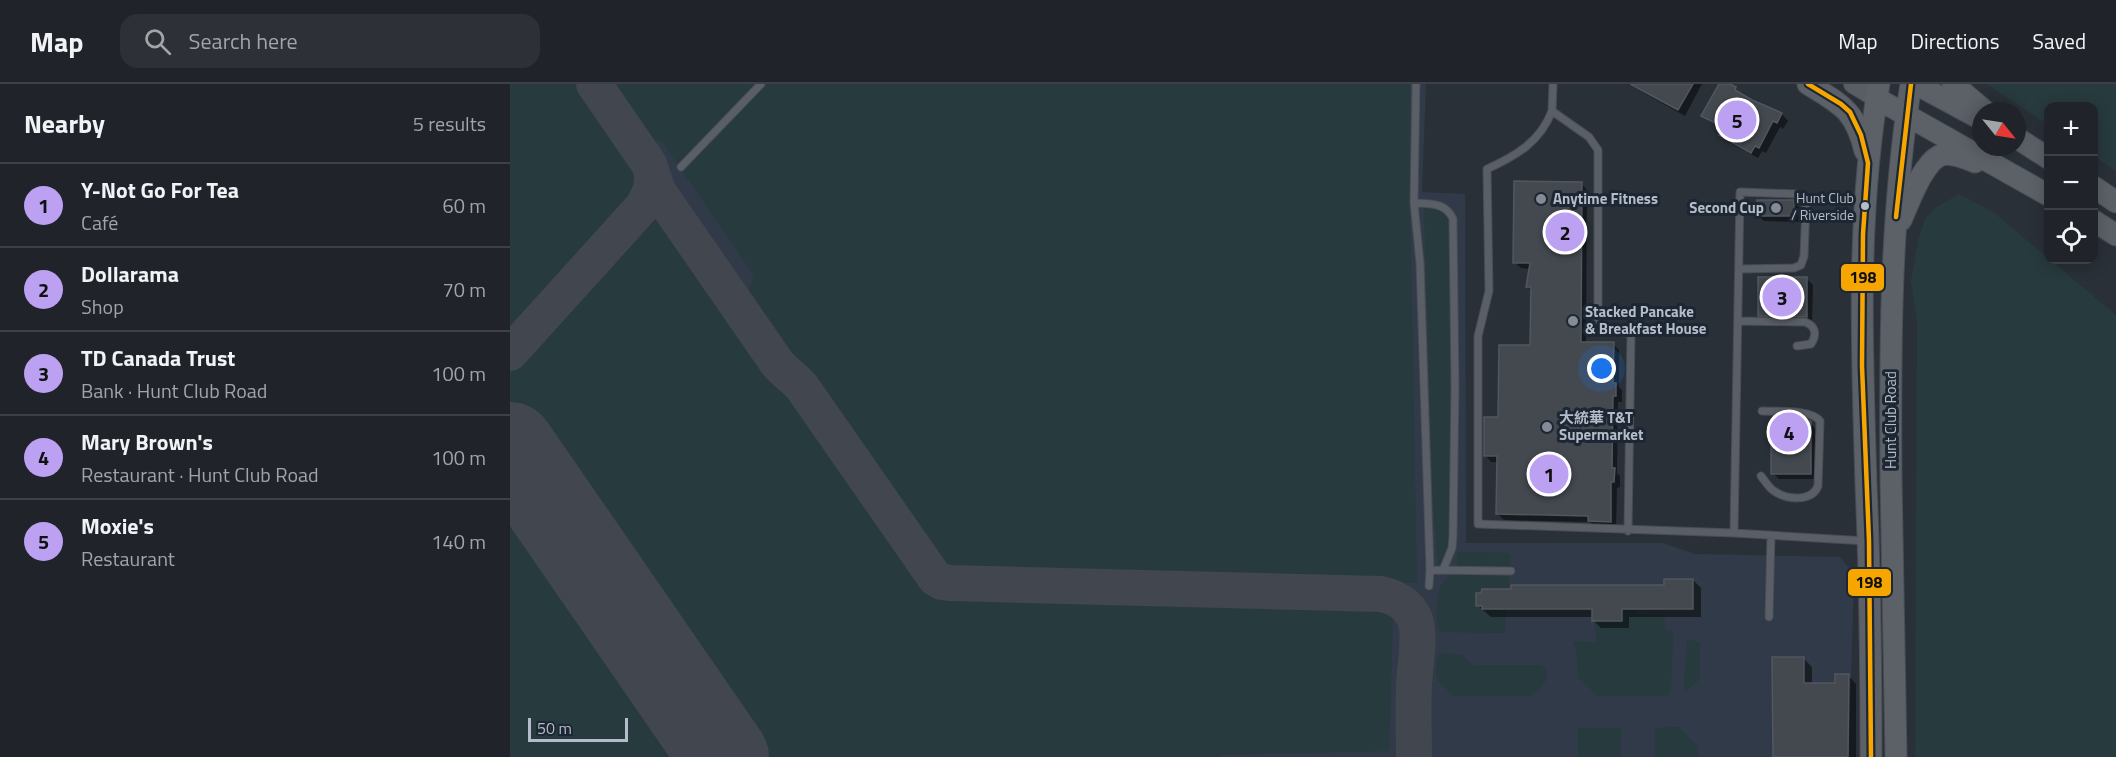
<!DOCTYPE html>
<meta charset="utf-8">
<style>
body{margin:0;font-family:"Titillium Web","Noto Sans SC",sans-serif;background:#2d3036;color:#f1f3f6}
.controls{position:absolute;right:18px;top:18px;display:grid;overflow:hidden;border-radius:12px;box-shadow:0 3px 15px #0003}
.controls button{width:54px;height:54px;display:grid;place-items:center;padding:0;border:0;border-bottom:2px solid #3d4147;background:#20242a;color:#f1f3f6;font:30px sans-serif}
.compass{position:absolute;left:1462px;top:18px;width:54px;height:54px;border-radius:50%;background:#20242a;box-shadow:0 3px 15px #0003;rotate:120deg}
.scale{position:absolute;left:18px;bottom:15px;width:100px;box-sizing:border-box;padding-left:6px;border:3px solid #b4bcc9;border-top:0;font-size:16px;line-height:21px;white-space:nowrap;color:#b4bcc9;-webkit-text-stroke:4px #1d2633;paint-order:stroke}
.you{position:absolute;left:1092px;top:285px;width:21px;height:21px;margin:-15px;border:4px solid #fff;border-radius:50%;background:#1a73e8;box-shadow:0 0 0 9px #1a73e833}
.badge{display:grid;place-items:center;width:39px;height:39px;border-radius:50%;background:#bca0f2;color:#111;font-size:20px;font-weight:700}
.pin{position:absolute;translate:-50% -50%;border:3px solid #fff;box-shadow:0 2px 6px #0006}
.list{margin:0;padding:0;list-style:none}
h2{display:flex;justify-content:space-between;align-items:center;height:78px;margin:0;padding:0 24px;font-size:26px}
h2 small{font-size:20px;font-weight:400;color:#a2a4a8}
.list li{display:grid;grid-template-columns:39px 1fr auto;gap:18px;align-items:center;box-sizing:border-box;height:84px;padding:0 24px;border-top:2px solid #3d4147}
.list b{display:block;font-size:22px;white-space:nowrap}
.list p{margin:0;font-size:20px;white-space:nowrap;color:#a2a4a8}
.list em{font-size:20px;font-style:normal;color:#a2a4a8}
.icon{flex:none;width:33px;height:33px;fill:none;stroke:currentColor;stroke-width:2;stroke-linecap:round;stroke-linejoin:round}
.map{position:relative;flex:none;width:1606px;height:673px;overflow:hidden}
header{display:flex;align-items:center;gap:36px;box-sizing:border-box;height:84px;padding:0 30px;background:#20242a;border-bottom:2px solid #3d4147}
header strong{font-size:28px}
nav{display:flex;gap:33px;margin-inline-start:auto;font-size:21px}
.search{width:420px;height:54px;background:#2d3036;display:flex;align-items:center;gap:15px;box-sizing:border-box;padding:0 21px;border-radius:18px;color:#a2a4a8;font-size:22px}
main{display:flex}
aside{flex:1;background:#20242a}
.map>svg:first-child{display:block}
</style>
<header>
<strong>Map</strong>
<div class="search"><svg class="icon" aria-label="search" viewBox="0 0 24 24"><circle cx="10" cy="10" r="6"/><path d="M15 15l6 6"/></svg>Search here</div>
<nav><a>Map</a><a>Directions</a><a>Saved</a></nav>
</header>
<main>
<aside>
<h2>Nearby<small>5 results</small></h2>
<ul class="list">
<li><span class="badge">1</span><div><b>Y-Not Go For Tea</b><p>Café</p></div><em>60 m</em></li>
<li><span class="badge">2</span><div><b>Dollarama</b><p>Shop</p></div><em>70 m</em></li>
<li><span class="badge">3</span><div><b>TD Canada Trust</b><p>Bank · Hunt Club Road</p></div><em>100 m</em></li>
<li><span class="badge">4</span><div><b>Mary Brown's</b><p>Restaurant · Hunt Club Road</p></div><em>100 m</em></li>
<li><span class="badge">5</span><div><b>Moxie's</b><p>Restaurant</p></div><em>140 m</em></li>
</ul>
</aside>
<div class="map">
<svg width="1606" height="673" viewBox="0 0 1606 673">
<rect width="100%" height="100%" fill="#2a3038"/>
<path fill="#313a48" d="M0 0H916L912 108 955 110 956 459H1153L1185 470 1330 473 1344 490 1339 673H0Z"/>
<path fill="#273a3e" d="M0 0H71C94 33 124 67 128 108L0 252Z
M96 0H900V120L907 499 454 490 439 486 428 479 239 206 244 191 151 56 135 57Z
M1477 0H1606V87L1584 72V22H1538V41Z
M1449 110 1483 128 1606 231V673H1405L1407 237 1401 198 1408 157 1416 133 1427 123Z
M914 124C926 125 935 126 941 139L942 428 937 467 928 483 923 419Z
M138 134 155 135 273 305 281 306 421 509 868 521 883 535 879 667 710 671 709 673H245L0 316V295L4 282Z
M0 408 184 673H0Z
M947 468 1000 469V483L947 482Z
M942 491 999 492V505H972L971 509H966V521L972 522V525H996L995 549 933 548 928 544C926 526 924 500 942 491Z
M1115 526H1126V530L1154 531 1155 545 1163 548 1161 604 1157 612H1087L1069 594 1066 564 1063 557 1087 559 1084 538 1115 537Z
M1177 555 1190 559V595L1175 607 1174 600Z
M934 569 951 571 963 581H1029L1037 585C1038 598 1031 605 1021 612H944L926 595 927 572Z
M1169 643 1188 662 1189 673H1145V644Z
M1068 644H1111V673H1068Z"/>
<path fill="#0007" d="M1118 0H1192L1175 32Z
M1211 0H1216L1242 17 1272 30 1278 37 1273 45 1270 43 1256 69 1252 67 1248 74 1217 57 1211 51 1212 44 1199 37 1193 31Z
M1071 99 1077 106 1076 260H1103L1109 266V303L1112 306V318H1108L1107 389 1110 392V403L1107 404 1106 443H1086L1080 438 994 436 988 430 989 378H981L975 371 989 335 1022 263 1023 208 1018 203 1021 185 1011 184 1004 178Z
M1284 118 1290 124V138L1254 137 1248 131Z
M1297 195 1303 201 1302 238 1255 237 1249 231Z
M1300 339 1306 345 1307 395H1269L1263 389Z
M1183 496 1191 504V533H1119V544H1091L1083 536V533H981L967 521 1155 502Z
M1294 575 1302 583V600H1327L1338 591 1346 600V673H1264Z"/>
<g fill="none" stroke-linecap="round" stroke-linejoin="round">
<path stroke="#42464e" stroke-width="36" d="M84 0 139 80 148 107 267 279C275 289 285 294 292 303L425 494 432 498 441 499 871 510C885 513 897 519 904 533 912 550 904 584 904 603 903 626 904 650 904 673
M0 269 133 122 141 106 142 93
M0 369 70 470"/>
<path stroke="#42464e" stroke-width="90" d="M0 363 214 673"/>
</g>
<path fill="#444950" stroke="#52575f" stroke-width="1.5" d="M1120 0H1183L1168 26Z
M1209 0H1220L1226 3 1225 6 1242 16 1272 29 1267 39 1263 37 1249 64 1245 62 1241 69 1209 51 1211 42 1191 32Z
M1004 97 1072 98 1071 258H1104L1103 299H1106V312H1103L1102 384H1105L1104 398H1101V438L1078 437V432L986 430 987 372H974V333H988L989 261H1020L1021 203H1016L1020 179H1003Z
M1247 116H1284V132H1247Z
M1248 193H1297V233L1248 232Z
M1291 334 1301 337V390H1261V336Z
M1154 495H1183V525H1112V537H1082V525H972V522H966V509H971L972 505H1001V501H1154Z
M1262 573H1294V599H1325V590H1339L1338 673H1263Z"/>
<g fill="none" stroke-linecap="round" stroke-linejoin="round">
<g stroke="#484c53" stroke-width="9">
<path id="lane" d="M906 0 904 119 910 179 920 486 1001 487
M1043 0 1042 27 1079 53 1088 66V234L1096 245 1121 250 1118 447
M1042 27C1030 58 1006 72 977 85L979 207 968 252V440L1224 449 1356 457
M171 83 251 0
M904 119C919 120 936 118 943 135L945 302 943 452 942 464 933 486
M1228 237 1295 238C1306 242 1307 251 1301 260L1287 262
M1251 392C1255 397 1259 404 1264 407 1277 416 1302 418 1308 402L1310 337C1301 325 1268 328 1252 327
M1224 449 1230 108 1286 110 1292 113 1296 120 1294 172 1291 181 1284 184 1229 185
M919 502 920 486
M1259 533 1261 451"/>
</g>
<g stroke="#484c53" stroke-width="20">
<path id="secondary" d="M1343 0 1366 14"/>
</g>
<g stroke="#484c55" stroke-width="23">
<path id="primary" d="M1298 0C1332 21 1345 26 1355 67
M1406 0 1471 35
M1443 0 1475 27
M1366 14 1538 111
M1507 54 1538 74
M1584 103 1606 118
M1391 136C1399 119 1412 81 1429 72 1439 67 1455 74 1465 78
M1584 137 1606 151
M1361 673C1361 582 1360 491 1356 400 1352 267 1346 132 1369 0
M1386 673C1384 580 1383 488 1381 395 1380 263 1380 131 1401 0"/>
</g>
<use href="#lane" stroke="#5a5e66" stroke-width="7"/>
<use href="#secondary" stroke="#595d64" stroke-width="18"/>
<use href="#primary" stroke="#5c6168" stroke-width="21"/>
<g stroke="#1d2633" stroke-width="9">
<path id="bus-1" d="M1298 0 1331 20 1340 28 1351 51 1358 79 1353 150 1352 282 1359 457 1361 673
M1386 133 1401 0"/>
</g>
<use href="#bus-1" stroke="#f7a600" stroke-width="4.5"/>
</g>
<g fill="#848b96" stroke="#1d2633" stroke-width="2">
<circle cx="1031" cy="115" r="6"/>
<circle cx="1266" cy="124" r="6"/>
<circle cx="1063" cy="237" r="6"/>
<circle cx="1037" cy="343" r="6"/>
</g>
<circle fill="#b4bcc9" stroke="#1d2633" stroke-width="2" cx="1355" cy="122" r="5"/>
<g text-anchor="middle" stroke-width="6" stroke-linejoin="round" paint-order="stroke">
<g font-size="14" fill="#b4bcc9" stroke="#1d2633" text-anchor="end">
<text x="1344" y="119">Hunt Club<tspan x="1344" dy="17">/ Riverside</tspan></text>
</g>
<g font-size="15" font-weight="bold" fill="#b4bcc9" stroke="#1d2633" text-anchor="start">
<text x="1043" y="120">Anytime Fitness</text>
<text x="1254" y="129" text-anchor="end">Second Cup</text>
<text x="1075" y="233">Stacked Pancake<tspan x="1075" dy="17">&amp; Breakfast House</tspan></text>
<text x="1049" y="339">大統華 T&amp;T<tspan x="1049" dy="17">Supermarket</tspan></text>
</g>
<g font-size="15" fill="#b4bcc9" stroke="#1d2633">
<text transform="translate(1381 336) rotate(-90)" y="5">Hunt Club Road</text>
</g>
</g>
<g stroke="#1d2633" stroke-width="2">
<rect x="1330" y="179" width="45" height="29" rx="6" fill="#f7a600"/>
<rect x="1337" y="484" width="45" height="29" rx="6" fill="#f7a600"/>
</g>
<g font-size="16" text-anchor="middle" font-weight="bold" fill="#111">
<text x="1353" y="199">198</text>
<text x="1359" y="504">198</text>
</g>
</svg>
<div class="controls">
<button>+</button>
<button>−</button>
<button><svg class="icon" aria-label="locate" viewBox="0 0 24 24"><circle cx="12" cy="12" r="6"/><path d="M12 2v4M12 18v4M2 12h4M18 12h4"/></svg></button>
</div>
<svg class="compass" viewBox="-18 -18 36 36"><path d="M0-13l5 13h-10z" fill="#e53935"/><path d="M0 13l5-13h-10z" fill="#a2a4a8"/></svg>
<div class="scale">50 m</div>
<div class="you"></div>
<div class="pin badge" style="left:1039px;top:390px">1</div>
<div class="pin badge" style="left:1055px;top:148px">2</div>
<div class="pin badge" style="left:1272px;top:213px">3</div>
<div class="pin badge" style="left:1279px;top:348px">4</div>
<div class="pin badge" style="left:1227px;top:36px">5</div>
</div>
</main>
